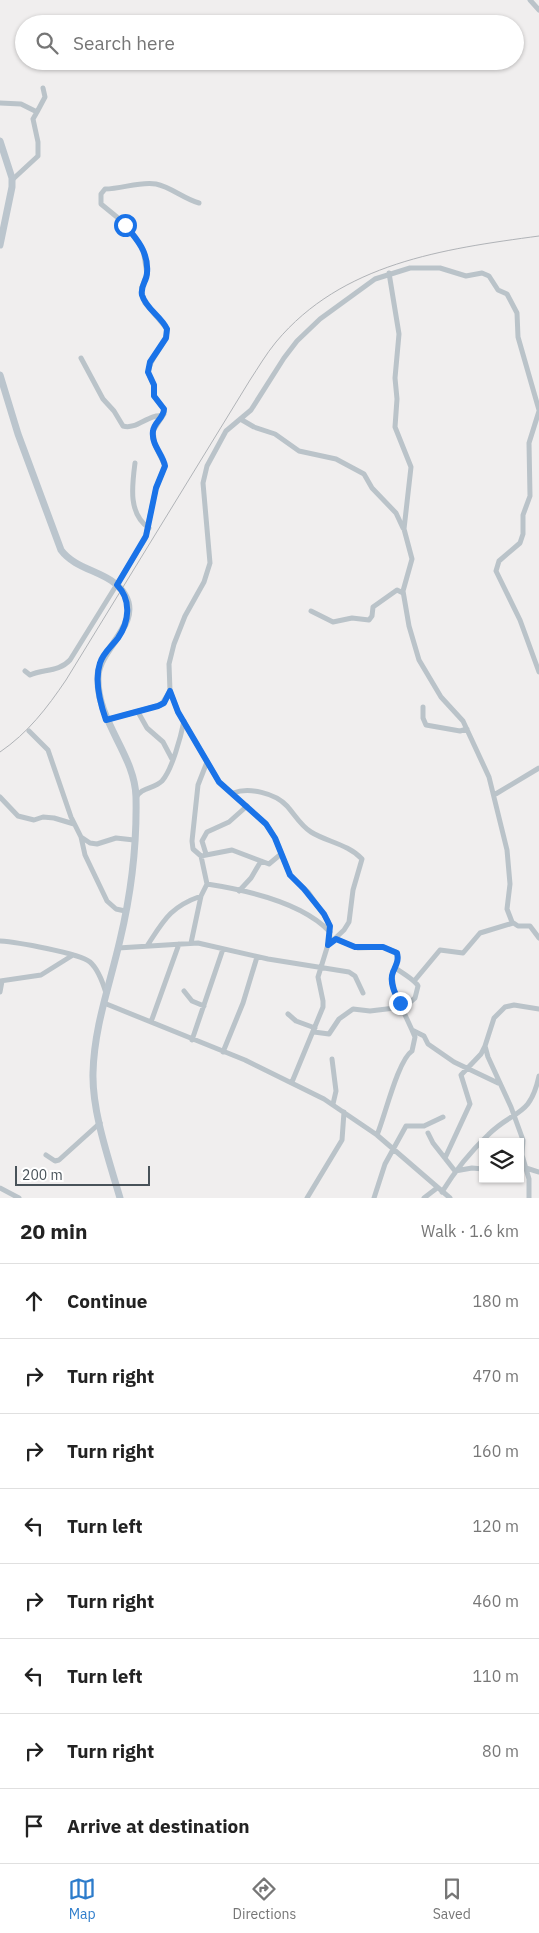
<!DOCTYPE html>
<meta charset="utf-8">
<style>
body{margin:0;font-family:"IBM Plex Sans",sans-serif;background:#f6f6f6;color:#222}
.controls{position:absolute;right:15px;bottom:15px;display:grid;overflow:hidden;border-radius:0px;box-shadow:0 1px 4px #0004}
.controls button{width:45px;height:45px;display:grid;place-items:center;padding:0;border:0;border-bottom:1px solid #e0e0e0;background:#fff;color:#222;font:25px sans-serif}
.scale{position:absolute;left:15px;bottom:12px;width:135px;box-sizing:border-box;padding-left:5px;border:2px solid #485259;border-top:0;font-size:14px;line-height:18px;white-space:nowrap;color:#485259;-webkit-text-stroke:4px #fff;paint-order:stroke}
.stop{position:absolute;width:15px;height:15px;margin:-11px;border:4px solid #1a73e8;border-radius:50%;background:#fff}
.stop.end{background:#1a73e8;border-color:#fff;box-shadow:0 1px 5px #0008}
.list{margin:0;padding:0;list-style:none}
h2{display:flex;justify-content:space-between;align-items:center;height:65px;margin:0;padding:0 20px;font-size:21px}
h2 small{font-size:16px;font-weight:400;color:#767676}
.list li{display:grid;grid-template-columns:32px 1fr auto;gap:15px;align-items:center;box-sizing:border-box;height:75px;padding:0 20px;border-top:1px solid #e0e0e0}
.list b{display:block;font-size:19px;white-space:nowrap}
.list em{font-size:16px;font-style:normal;color:#767676}
.icon{flex:none;width:28px;height:28px;fill:none;stroke:currentColor;stroke-width:2;stroke-linecap:round;stroke-linejoin:round}
.map{position:relative;flex:none;width:539px;height:1198px;overflow:hidden}
.search{position:absolute;background:#fff;box-shadow:0 1px 4px #0004;left:15px;right:15px;top:15px;height:55px;display:flex;align-items:center;gap:12px;box-sizing:border-box;padding:0 18px;border-radius:28px;color:#767676;font-size:19px}
.sheet{height:665px;background:#fff}
nav{display:flex;justify-content:space-around;align-items:center;box-sizing:border-box;height:70px;border-top:1px solid #e0e0e0;background:#fff;font-size:14px;color:#767676}
nav a{display:grid;justify-items:center;gap:2px}
nav .on{color:#2d7ccb}
.map>svg:first-child{display:block}
</style>
<div class="map">
<svg width="539" height="1198" viewBox="0 0 539 1198">
<rect width="100%" height="100%" fill="#f0eeee"/>
<g fill="none" stroke-linecap="round" stroke-linejoin="round">
<path stroke="#bac3c9" stroke-width="5" d="M530 0 539 10
M0 103 21 104 37 112 45 97 43 88
M12 180 38 156V142L33 119 37 112
M389 273 399 334 395 378 397 399 395 427 411 467 404 529 412 559 403 591 409 626 419 660 441 697 463 721 489 777 507 850 510 884 507 909 512 922 518 926H530L539 938
M81 358 103 399 114 411 123 426C137 430 148 414 162 416
M539 411 529 443 530 496 523 515V534L520 543 499 561 496 571 520 620 539 672
M242 420 254 427 275 434 299 451 336 459 364 474 372 488 396 513 403 528
M135 463C132 486 128 514 149 528
M311 611 333 622 352 618 369 620 372 616 373 607 397 590 403 593
M25 671 30 675C43 669 59 672 70 660L145 539 156 488 165 466 155 445 153 431 164 414V409L154 396V385L148 373C149 356 168 345 167 329L145 303 142 295V287L147 274 143 249 123 222 101 204V194L105 189C122 189 140 181 156 184 171 187 184 199 199 203
M423 707V718L426 725 460 731 467 729
M138 712 147 728 163 742 172 759
M106 720 161 705 170 691
M29 731 48 750 71 817 81 837 90 843 97 844 116 838 134 840
M233 793C249 787 275 793 287 806 295 815 301 826 311 832 327 842 348 844 362 859L353 890 349 922 344 930 328 945
M494 795 539 768
M0 797 18 816 34 820 43 817 54 818 74 824
M136 798C141 787 154 789 162 781 172 770 181 736 184 721
M81 837 85 855 107 901 116 909 125 911
M206 854 202 841 207 832 229 822 247 806
M201 856 232 850 269 864 281 854
M207 884C246 890 302 902 330 932
M239 891 251 878 261 861
M336 939 358 948 383 947 396 952 398 957 395 968C401 972 416 981 418 986L415 998 403 1008
M0 941C16 942 79 953 90 962 98 969 103 983 106 993
M191 943 201 896 207 884 201 856 193 849 192 841 198 785 207 762
M147 946C164 920 170 907 201 896
M118 948 198 943 268 959 349 972 355 976 363 993
M395 968 392 975 394 991 412 1030 424 1036 428 1044 454 1062 498 1083
M415 980 440 950 463 953 480 933 513 923
M0 981 41 975 73 955
M184 991 192 1001 204 1006
M0 992 2 981
M104 1003 245 1060 324 1099 377 1135 450 1198
M288 1014 296 1021 315 1028
M151 1022 179 944
M314 1032 329 1034 339 1019 353 1009 370 1011 403 1007
M192 1040 223 949
M223 1052 243 1003 257 957
M332 1059 336 1091 333 1104
M292 1082 323 1007V1001L318 977 330 938 328 921 308 892 290 875 275 838 266 824 219 782 178 712 170 691 169 664 174 644 185 616 204 582 210 563 203 483 207 466 226 431 251 410 284 358 297 341 320 319 375 279 410 268H440L466 276 482 273 489 276 498 290 507 294 517 313 518 337 539 410
M428 1133 433 1143 455 1171 472 1168 483 1169
M377 1135C385 1116 398 1060 412 1051L415 1037 412 1030
M46 1155 55 1161 59 1160 100 1123
M445 1158 470 1104 461 1075 481 1054 485 1046
M526 1168 539 1172
M510 1179 512 1180
M0 1188 19 1198
M442 1192C455 1171 470 1152 488 1135 514 1109 530 1118 539 1076
M307 1198 342 1140 344 1112
M374 1198 385 1164 406 1126H424L443 1117
M424 1198 437 1188
M529 1198V1179L522 1155 523 1140 511 1107 488 1057 485 1046 494 1018 505 1007 514 1005 539 1009"/>
<path stroke="#bbc5cd" stroke-width="7" d="M0 141 12 178V187L0 245
M0 375 18 434 61 550C77 572 112 571 125 595 142 624 99 649 98 676 96 721 135 754 136 797 137 844 131 894 120 940 110 984 94 1027 93 1073 92 1112 109 1160 120 1198"/>
<path stroke="#b0b3b7" stroke-width="1" d="M0 752C28 733 47 708 66 680L250 380C258 368 266 354 276 342 342 263 443 249 539 236"/>
</g>
<g fill="none" stroke-linecap="round" stroke-linejoin="round">
<path stroke="#1a73e8" stroke-width="6" d="M125 225C137 239 149 253 147 273 147 281 140 286 142 295 146 309 161 316 167 329L166 338 150 362 148 372 154 385V396L164 409C164 418 154 422 153 431 151 445 163 454 165 466L156 488 146 536 117 585C132 600 129 622 118 638 112 646 103 653 100 663 94 681 100 703 106 720L158 706 164 703 170 691 178 712 219 782 266 824 275 838 290 875 304 889 324 914 330 926 328 945 336 939 355 947H383L397 953C399 961 396 965 393 972 389 982 395 994 400 1003"/>
</g>
</svg>
<div class="controls">
<button><svg class="icon" aria-label="layers" viewBox="0 0 24 24"><path d="M12 4l9 5-9 5-9-5zM3 14l9 5 9-5"/></svg></button>
</div>
<div class="scale">200 m</div>
<div class="stop" style="left:125px;top:225px"></div>
<div class="stop end" style="left:400px;top:1003px"></div>
<div class="search"><svg class="icon" aria-label="search" viewBox="0 0 24 24"><circle cx="10" cy="10" r="6"/><path d="M15 15l6 6"/></svg>Search here</div>
</div>
<section class="sheet">
<h2>20 min<small>Walk · 1.6 km</small></h2>
<ul class="list">
<li><svg class="icon" aria-label="ahead" viewBox="0 0 24 24"><path d="M12 20V5M6 11l6-6 6 6"/></svg><div><b>Continue</b></div><em>180 m</em></li>
<li><svg class="icon" aria-label="right" viewBox="0 0 24 24"><path d="M7 20v-9h11M14 6l5 5-5 5"/></svg><div><b>Turn right</b></div><em>470 m</em></li>
<li><svg class="icon" aria-label="right" viewBox="0 0 24 24"><path d="M7 20v-9h11M14 6l5 5-5 5"/></svg><div><b>Turn right</b></div><em>160 m</em></li>
<li><svg class="icon" aria-label="left" viewBox="0 0 24 24"><path d="M17 20v-9H6M10 6l-5 5 5 5"/></svg><div><b>Turn left</b></div><em>120 m</em></li>
<li><svg class="icon" aria-label="right" viewBox="0 0 24 24"><path d="M7 20v-9h11M14 6l5 5-5 5"/></svg><div><b>Turn right</b></div><em>460 m</em></li>
<li><svg class="icon" aria-label="left" viewBox="0 0 24 24"><path d="M17 20v-9H6M10 6l-5 5 5 5"/></svg><div><b>Turn left</b></div><em>110 m</em></li>
<li><svg class="icon" aria-label="right" viewBox="0 0 24 24"><path d="M7 20v-9h11M14 6l5 5-5 5"/></svg><div><b>Turn right</b></div><em>80 m</em></li>
<li><svg class="icon" aria-label="arrive" viewBox="0 0 24 24"><path d="M6 21V4h12l-3 4 3 4H6"/></svg><div><b>Arrive at destination</b></div></li>
</ul>
</section>
<nav>
<a class="on"><svg class="icon" aria-label="map" viewBox="0 0 24 24"><path d="M3 6l6-2 6 2 6-2v14l-6 2-6-2-6 2zM9 4v14M15 6v14"/></svg>Map</a>
<a><svg class="icon" aria-label="directions" viewBox="0 0 24 24"><path d="M12 3l9 9-9 9-9-9zM9 14v-3h6M13 9l2 2-2 2"/></svg>Directions</a>
<a><svg class="icon" aria-label="saved" viewBox="0 0 24 24"><path d="M7 4h10v16l-5-4-5 4z"/></svg>Saved</a>
</nav>
